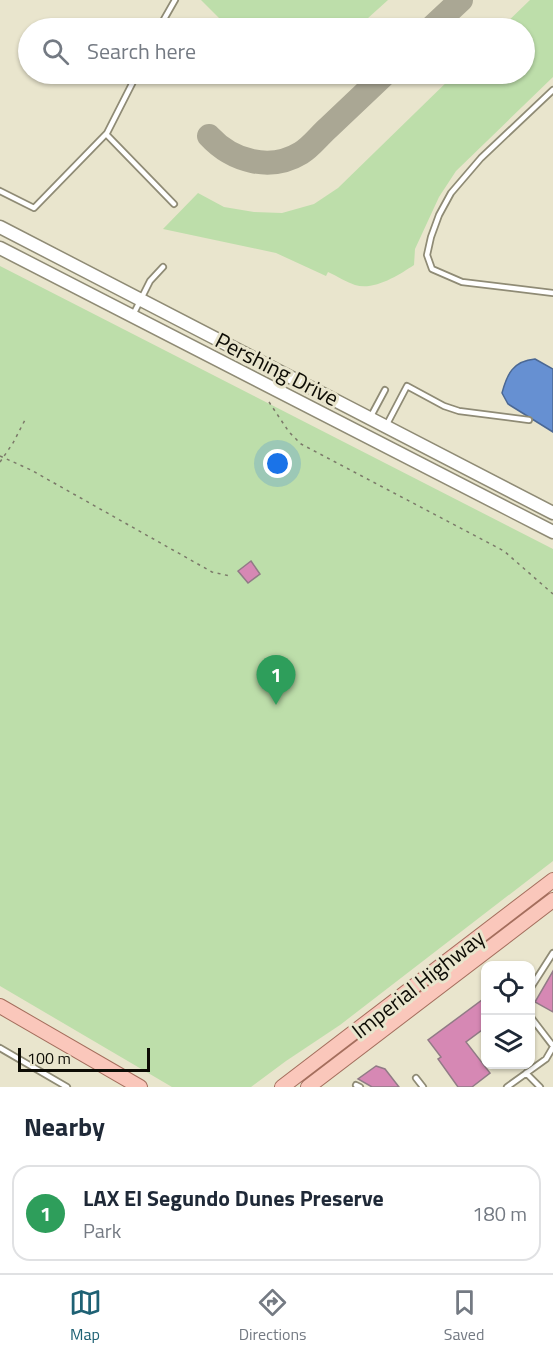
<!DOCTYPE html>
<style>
body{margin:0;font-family:"Titillium Web",sans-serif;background:#f6f6f7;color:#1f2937}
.controls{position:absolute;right:18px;bottom:18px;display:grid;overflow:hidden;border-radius:12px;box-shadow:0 2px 4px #0004}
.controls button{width:54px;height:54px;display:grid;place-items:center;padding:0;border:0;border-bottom:2px solid #e0e1e3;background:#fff;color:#1f2937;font:30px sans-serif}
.scale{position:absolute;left:18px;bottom:15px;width:132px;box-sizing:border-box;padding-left:6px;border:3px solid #0d0c05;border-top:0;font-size:16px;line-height:21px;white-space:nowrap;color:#0d0c05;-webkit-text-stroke:4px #e9e5cd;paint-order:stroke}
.you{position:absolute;left:278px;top:464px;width:21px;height:21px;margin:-15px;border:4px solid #fff;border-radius:50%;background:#1a73e8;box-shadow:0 0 0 9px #1a73e833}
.badge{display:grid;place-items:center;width:39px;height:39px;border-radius:50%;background:#1e6174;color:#fff;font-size:20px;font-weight:700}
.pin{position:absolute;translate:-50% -50px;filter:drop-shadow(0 2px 3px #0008)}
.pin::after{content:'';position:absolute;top:32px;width:21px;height:18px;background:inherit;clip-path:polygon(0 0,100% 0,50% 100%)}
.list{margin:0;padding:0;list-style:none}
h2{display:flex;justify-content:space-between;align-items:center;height:78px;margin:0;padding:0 24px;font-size:26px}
h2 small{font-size:20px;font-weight:400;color:#747a83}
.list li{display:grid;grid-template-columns:39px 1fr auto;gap:18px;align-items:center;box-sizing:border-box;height:96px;margin:0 12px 12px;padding:0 12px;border:2px solid #e0e1e3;border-radius:18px}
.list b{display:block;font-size:22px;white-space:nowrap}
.list p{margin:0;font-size:20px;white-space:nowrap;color:#747a83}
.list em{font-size:20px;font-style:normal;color:#747a83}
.icon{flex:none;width:33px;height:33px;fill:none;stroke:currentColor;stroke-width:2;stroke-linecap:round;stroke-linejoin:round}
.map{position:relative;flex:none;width:553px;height:1087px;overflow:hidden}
.search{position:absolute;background:#fff;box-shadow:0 2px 4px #0004;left:18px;right:18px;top:18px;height:66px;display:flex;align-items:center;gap:15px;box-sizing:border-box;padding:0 21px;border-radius:33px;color:#747a83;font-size:22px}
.sheet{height:186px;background:#fff}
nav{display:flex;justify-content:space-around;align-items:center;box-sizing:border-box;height:84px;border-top:2px solid #e0e1e3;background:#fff;font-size:16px;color:#747a83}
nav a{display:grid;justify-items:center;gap:3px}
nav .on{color:#1e6174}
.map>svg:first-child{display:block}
</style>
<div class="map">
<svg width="553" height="1087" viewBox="0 0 553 1087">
<rect width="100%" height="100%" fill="#e9e5cd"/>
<path fill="#bddeaa" d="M201 0H388L357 28H229Z
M530 0H553V77L456 171 439 197 415 249 414 265C399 275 374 291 355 285 346 282 337 276 328 272L326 276 276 253 163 229 198 193 224 207 254 212 282 213 314 204 338 188 455 74H524V28H501Z
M0 266 553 549V861L340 1025 286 1061 251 1087H172L0 986Z"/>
<path fill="#6690d2" stroke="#4b6894" stroke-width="1.5" d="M535 359 553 369V432L508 404 502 393C507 374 513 361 535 359Z"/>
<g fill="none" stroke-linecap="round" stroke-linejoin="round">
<path stroke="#aaa794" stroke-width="24" d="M431 28 461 0
M209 136C232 161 270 172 301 153 311 147 319 136 328 128 347 110 366 92 385 74"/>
</g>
<path fill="#d688b4" stroke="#917b86" stroke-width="1.5" d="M251 561 260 574 248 583 238 571Z
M553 971V1012L535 1002Z
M486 997V1027L466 1042 490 1073 472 1087H458L438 1059 441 1057 428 1040Z
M376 1066 385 1069 399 1087H372L358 1079Z"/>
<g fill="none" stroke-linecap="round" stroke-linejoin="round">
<g stroke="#8f8b75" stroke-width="8">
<path id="service" d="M159 28 175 0
M553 90 481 158 451 193 439 215 431 237 427 255 432 269 462 282 553 293
M106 134 174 204
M0 191 34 208 107 133 137 74
M133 315 150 281 163 267
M370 418 385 390
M386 426 407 386 444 406 459 411 529 420
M530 989 553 953
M530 1016 553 1046
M0 1048 67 1087
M526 1073 540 1087
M416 1078 423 1087
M356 1085 360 1087
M507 1087 546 1059 553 1047"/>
</g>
<g stroke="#8f8b75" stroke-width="15">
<path id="secondary" d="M0 227 553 513
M0 248 553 532"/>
</g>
<g stroke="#a46e5d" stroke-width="16">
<path id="primary" d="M0 1006 140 1087
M282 1087 553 880
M308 1087 553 900"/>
</g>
<path stroke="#7b7969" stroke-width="1.5" stroke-dasharray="3 4.5" stroke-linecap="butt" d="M269 402 289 432 301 444 504 551 553 594
M0 456 31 470 212 572 230 576
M0 462 13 443 26 418"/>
<use href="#service" stroke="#fff" stroke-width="4.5"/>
<use href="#secondary" stroke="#fff" stroke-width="12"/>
<use href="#primary" stroke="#fac7bb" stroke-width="14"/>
</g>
<g text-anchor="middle" stroke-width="6" stroke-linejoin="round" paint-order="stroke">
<g font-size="22" fill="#0d0c05" stroke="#e9e5cd">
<text transform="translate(277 369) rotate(27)" y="8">Pershing Drive</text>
<text transform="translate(418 984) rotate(-38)" y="8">Imperial Highway</text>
</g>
</g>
</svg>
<div class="controls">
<button><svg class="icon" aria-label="locate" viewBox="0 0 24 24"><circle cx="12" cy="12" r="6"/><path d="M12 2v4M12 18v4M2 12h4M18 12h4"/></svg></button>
<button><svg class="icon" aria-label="layers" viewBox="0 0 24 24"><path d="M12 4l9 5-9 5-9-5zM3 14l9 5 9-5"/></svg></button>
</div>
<div class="scale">100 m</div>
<div class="you"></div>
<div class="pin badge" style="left:276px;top:705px;background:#2e9e5b">1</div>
<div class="search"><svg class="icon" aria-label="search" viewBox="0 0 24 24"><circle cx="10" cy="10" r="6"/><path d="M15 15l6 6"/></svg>Search here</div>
</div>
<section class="sheet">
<h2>Nearby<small></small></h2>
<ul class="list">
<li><span class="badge" style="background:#2e9e5b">1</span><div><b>LAX El Segundo Dunes Preserve</b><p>Park</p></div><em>180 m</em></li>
</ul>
</section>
<nav>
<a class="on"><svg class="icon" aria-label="map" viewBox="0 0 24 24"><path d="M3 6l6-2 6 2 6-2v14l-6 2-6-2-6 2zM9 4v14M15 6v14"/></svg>Map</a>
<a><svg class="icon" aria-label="directions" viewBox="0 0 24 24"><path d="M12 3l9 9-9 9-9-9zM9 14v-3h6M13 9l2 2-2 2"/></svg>Directions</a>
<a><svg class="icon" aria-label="saved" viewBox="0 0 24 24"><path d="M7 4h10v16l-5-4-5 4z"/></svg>Saved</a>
</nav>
